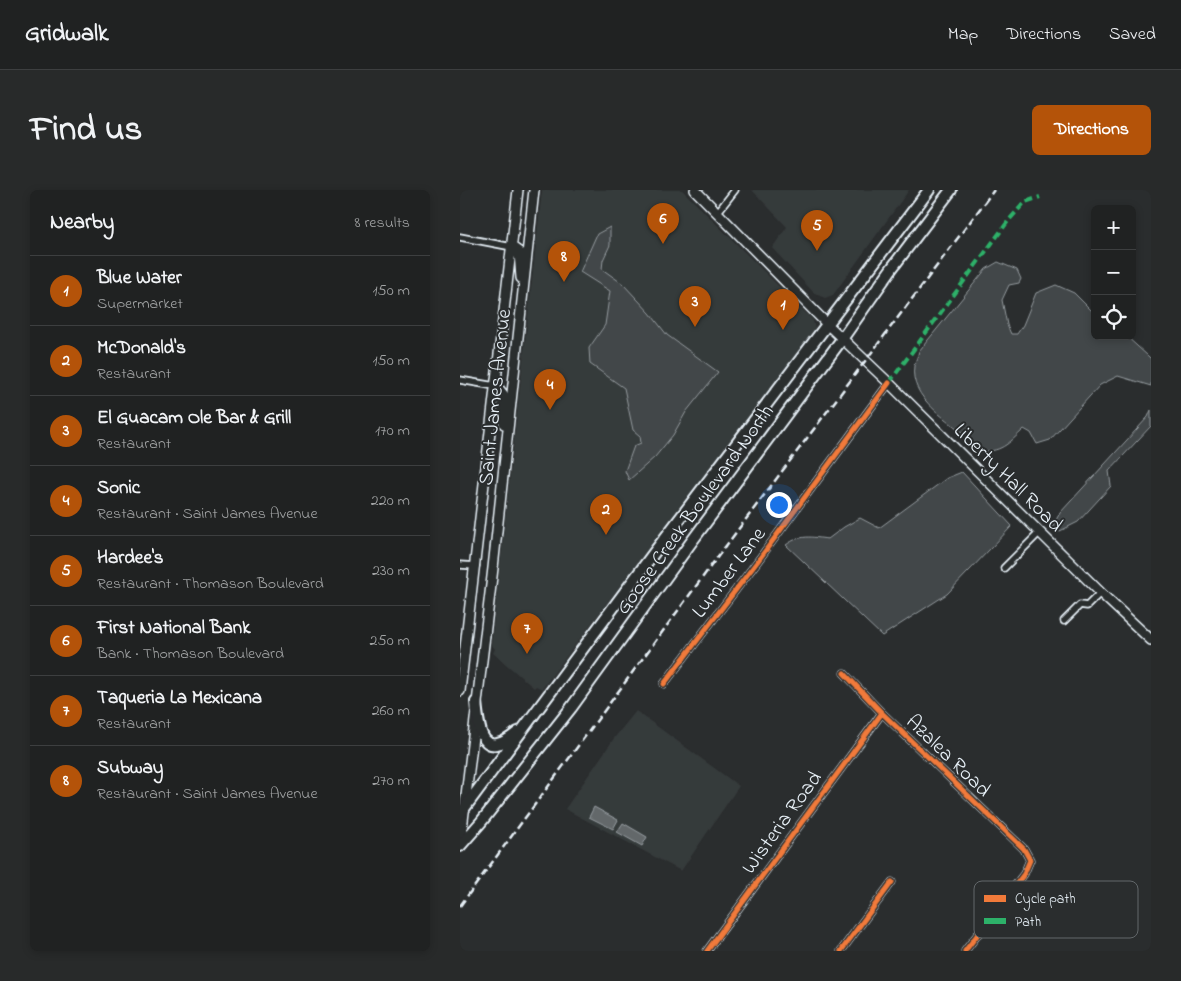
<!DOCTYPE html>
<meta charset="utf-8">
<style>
body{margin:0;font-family:"Indie Flower",sans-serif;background:#282a2a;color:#f1f3f6}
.controls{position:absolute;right:15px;top:15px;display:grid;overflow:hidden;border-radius:8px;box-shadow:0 2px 8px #0003}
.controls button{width:45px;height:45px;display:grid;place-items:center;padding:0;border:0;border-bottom:1px solid #3d3f40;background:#202222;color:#f1f3f6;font:25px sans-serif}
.you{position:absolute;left:318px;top:314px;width:18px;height:18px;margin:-12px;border:4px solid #fff;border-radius:50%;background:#1a73e8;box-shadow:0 0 0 8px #1a73e833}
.badge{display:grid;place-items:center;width:32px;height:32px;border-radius:50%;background:#b45309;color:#fff;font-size:16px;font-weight:700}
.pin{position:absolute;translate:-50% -41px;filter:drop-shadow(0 1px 2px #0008)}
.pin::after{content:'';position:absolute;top:26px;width:18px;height:15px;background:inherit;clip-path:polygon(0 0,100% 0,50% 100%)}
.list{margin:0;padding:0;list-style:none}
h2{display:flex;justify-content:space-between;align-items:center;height:65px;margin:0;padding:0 20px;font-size:21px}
h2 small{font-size:16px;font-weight:400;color:#a2a4a5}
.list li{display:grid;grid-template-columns:32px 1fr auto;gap:15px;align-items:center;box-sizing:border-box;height:70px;padding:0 20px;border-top:1px solid #3d3f40}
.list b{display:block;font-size:19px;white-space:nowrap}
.list p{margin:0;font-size:16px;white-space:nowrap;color:#a2a4a5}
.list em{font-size:16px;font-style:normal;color:#a2a4a5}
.icon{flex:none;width:28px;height:28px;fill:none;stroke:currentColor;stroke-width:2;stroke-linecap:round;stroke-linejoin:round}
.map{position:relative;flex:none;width:691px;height:761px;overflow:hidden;border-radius:8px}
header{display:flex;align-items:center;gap:30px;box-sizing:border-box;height:70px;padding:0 25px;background:#202222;border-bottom:1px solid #3d3f40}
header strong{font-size:24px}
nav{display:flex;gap:28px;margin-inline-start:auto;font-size:18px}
.intro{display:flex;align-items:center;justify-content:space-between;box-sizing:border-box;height:120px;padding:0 30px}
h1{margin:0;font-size:35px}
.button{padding:12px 22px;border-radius:8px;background:#b45309;color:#fff;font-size:18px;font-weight:700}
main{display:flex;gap:30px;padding:0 30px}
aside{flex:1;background:#202222;border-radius:8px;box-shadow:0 2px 8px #0003}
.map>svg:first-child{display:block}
</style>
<header>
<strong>Gridwalk</strong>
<nav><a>Map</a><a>Directions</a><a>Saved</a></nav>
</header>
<div class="intro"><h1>Find us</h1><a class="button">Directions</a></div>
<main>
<aside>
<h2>Nearby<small>8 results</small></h2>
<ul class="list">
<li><span class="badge">1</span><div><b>Blue Water</b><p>Supermarket</p></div><em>150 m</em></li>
<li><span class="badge">2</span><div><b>McDonald's</b><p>Restaurant</p></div><em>150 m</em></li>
<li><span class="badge">3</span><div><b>El Guacam Ole Bar &amp; Grill</b><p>Restaurant</p></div><em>170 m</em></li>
<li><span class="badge">4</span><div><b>Sonic</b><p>Restaurant · Saint James Avenue</p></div><em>220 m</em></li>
<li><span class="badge">5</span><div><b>Hardee's</b><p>Restaurant · Thomason Boulevard</p></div><em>230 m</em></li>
<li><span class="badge">6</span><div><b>First National Bank</b><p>Bank · Thomason Boulevard</p></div><em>250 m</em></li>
<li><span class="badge">7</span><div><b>Taqueria La Mexicana</b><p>Restaurant</p></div><em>260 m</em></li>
<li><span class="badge">8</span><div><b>Subway</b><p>Restaurant · Saint James Avenue</p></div><em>270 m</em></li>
</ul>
</aside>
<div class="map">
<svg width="691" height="761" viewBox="0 0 691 761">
<rect width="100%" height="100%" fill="#2a2d2e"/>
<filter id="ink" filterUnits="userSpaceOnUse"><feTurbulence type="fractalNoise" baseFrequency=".02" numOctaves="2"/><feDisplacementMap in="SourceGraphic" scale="10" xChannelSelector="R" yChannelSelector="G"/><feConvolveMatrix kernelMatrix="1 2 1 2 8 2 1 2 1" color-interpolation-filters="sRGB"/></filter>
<g filter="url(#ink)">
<path fill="#363a3b" d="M82 0H222L353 130 355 139 82 499 76 496 74 498 33 463 35 459 31 454Z
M292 0H449L373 105 365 108 355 104 312 58 327 37Z
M176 521 279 596 221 681 105 619 155 547Z"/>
<path fill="#424648" stroke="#959ca0" d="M150 37V55L143 70 142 79 163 94 190 123 207 145 258 182 226 222 213 245 195 267 169 290 165 281 174 256 181 253 180 246 173 240 164 198 130 174 129 158 145 135 150 101 120 82 137 44Z
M538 72 557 80 561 89 559 93 549 95 542 110 547 135 551 144H557L563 135 576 103 596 95 614 103 635 124V146H666L688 166 691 169V196L658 186 640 195 590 250 577 254 571 243 564 239C548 254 541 263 518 261 515 257 512 252 509 248 489 230 449 209 454 176 455 171 458 166 459 161L526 79Z
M691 220V236L649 281 651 296 618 332 596 343 593 335 600 323 688 227Z
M502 282 552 336 487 404 422 446 326 355C341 344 351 347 368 349L384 337 400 328 419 338 487 288Z"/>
<path fill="#63686b" stroke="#989fa3" d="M134 617 158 630 153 639 129 627Z
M163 633 187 647 182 656 157 642Z"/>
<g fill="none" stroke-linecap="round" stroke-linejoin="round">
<g stroke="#e8f1f8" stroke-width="9">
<path id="minor" d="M257 23 275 0
M0 47 52 57
M0 190 29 195H36
M0 375 16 376
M544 378 580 342
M604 431 620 415 627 416 640 403
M384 483 422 523 564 659 570 670 564 684 505 761
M204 494 297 372 429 193
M247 761 422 523
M381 761 432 692"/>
</g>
<g stroke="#e8f1f8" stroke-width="12">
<path id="secondary" d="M235 0 368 135 429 193 644 406 691 450"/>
</g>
<g stroke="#e8f1f8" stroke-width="12">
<path id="primary" d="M52 57 59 62 61 88
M36 195 43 204 42 226 44 234 48 236
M0 501 58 0
M0 656 33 378 74 0"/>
</g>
<g stroke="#e8f1f8" stroke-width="14">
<path id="trunk" d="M16 512C19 542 22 572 58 542
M0 624 196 360 469 0
M0 656 21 632 111 518 232 351 382 149 432 78 491 0"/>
</g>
<use href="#minor" stroke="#2a2d2e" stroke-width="5.5"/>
<use href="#secondary" stroke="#2a2d2e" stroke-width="9"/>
<use href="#primary" stroke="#2a2d2e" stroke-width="9"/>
<use href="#trunk" stroke="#2a2d2e" stroke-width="10"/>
<path stroke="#e8f1f8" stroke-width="2.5" stroke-dasharray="8 4" stroke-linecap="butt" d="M0 716 259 365 534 0"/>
<path stroke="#2db169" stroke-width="4" stroke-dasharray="8 4" stroke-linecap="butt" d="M429 193 549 30 565 12 580 7"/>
<g stroke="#2a2d2e" stroke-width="8">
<path id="cycleway" d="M384 483 422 523 564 659 570 670 564 684 505 761
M204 494 297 372 429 193
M247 761 422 523
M381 761 432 692"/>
</g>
<use href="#cycleway" stroke="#f17a3a" stroke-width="5"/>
</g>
</g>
<g text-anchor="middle" stroke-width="4" stroke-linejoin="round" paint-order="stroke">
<g font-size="21" fill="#e8f1f8" stroke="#2a2d2e">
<text transform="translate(34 207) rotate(-84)" y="7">Saint James Avenue</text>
<text transform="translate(549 287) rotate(45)" y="7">Liberty Hall Road</text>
<text transform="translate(234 319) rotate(-54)" y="7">Goose Creek Boulevard North</text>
<text transform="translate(268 382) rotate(-53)" y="7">Lumber Lane</text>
<text transform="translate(489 565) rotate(44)" y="7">Azalea Road</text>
<text transform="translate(321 632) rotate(-54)" y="7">Wisteria Road</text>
</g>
</g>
<rect x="514" y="691" width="164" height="57" rx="8" fill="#2a2d2e" stroke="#63686b" stroke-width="1"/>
<rect x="524" y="705" width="22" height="7" fill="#f17a3a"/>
<rect x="524" y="728" width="22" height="6" fill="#2db169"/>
<g font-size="14" fill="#e8f1f8">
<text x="555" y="713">Cycle path</text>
<text x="555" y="736">Path</text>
</g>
</svg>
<div class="controls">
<button>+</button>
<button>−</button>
<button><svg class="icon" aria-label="locate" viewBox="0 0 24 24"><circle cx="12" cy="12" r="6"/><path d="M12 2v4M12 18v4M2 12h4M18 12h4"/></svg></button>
</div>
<div class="you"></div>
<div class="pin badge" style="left:323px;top:140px">1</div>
<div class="pin badge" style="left:146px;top:345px">2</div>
<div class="pin badge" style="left:235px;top:137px">3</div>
<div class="pin badge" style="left:90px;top:220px">4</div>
<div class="pin badge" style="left:357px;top:61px">5</div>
<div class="pin badge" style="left:203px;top:54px">6</div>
<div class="pin badge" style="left:67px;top:464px">7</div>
<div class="pin badge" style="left:104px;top:92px">8</div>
</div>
</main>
